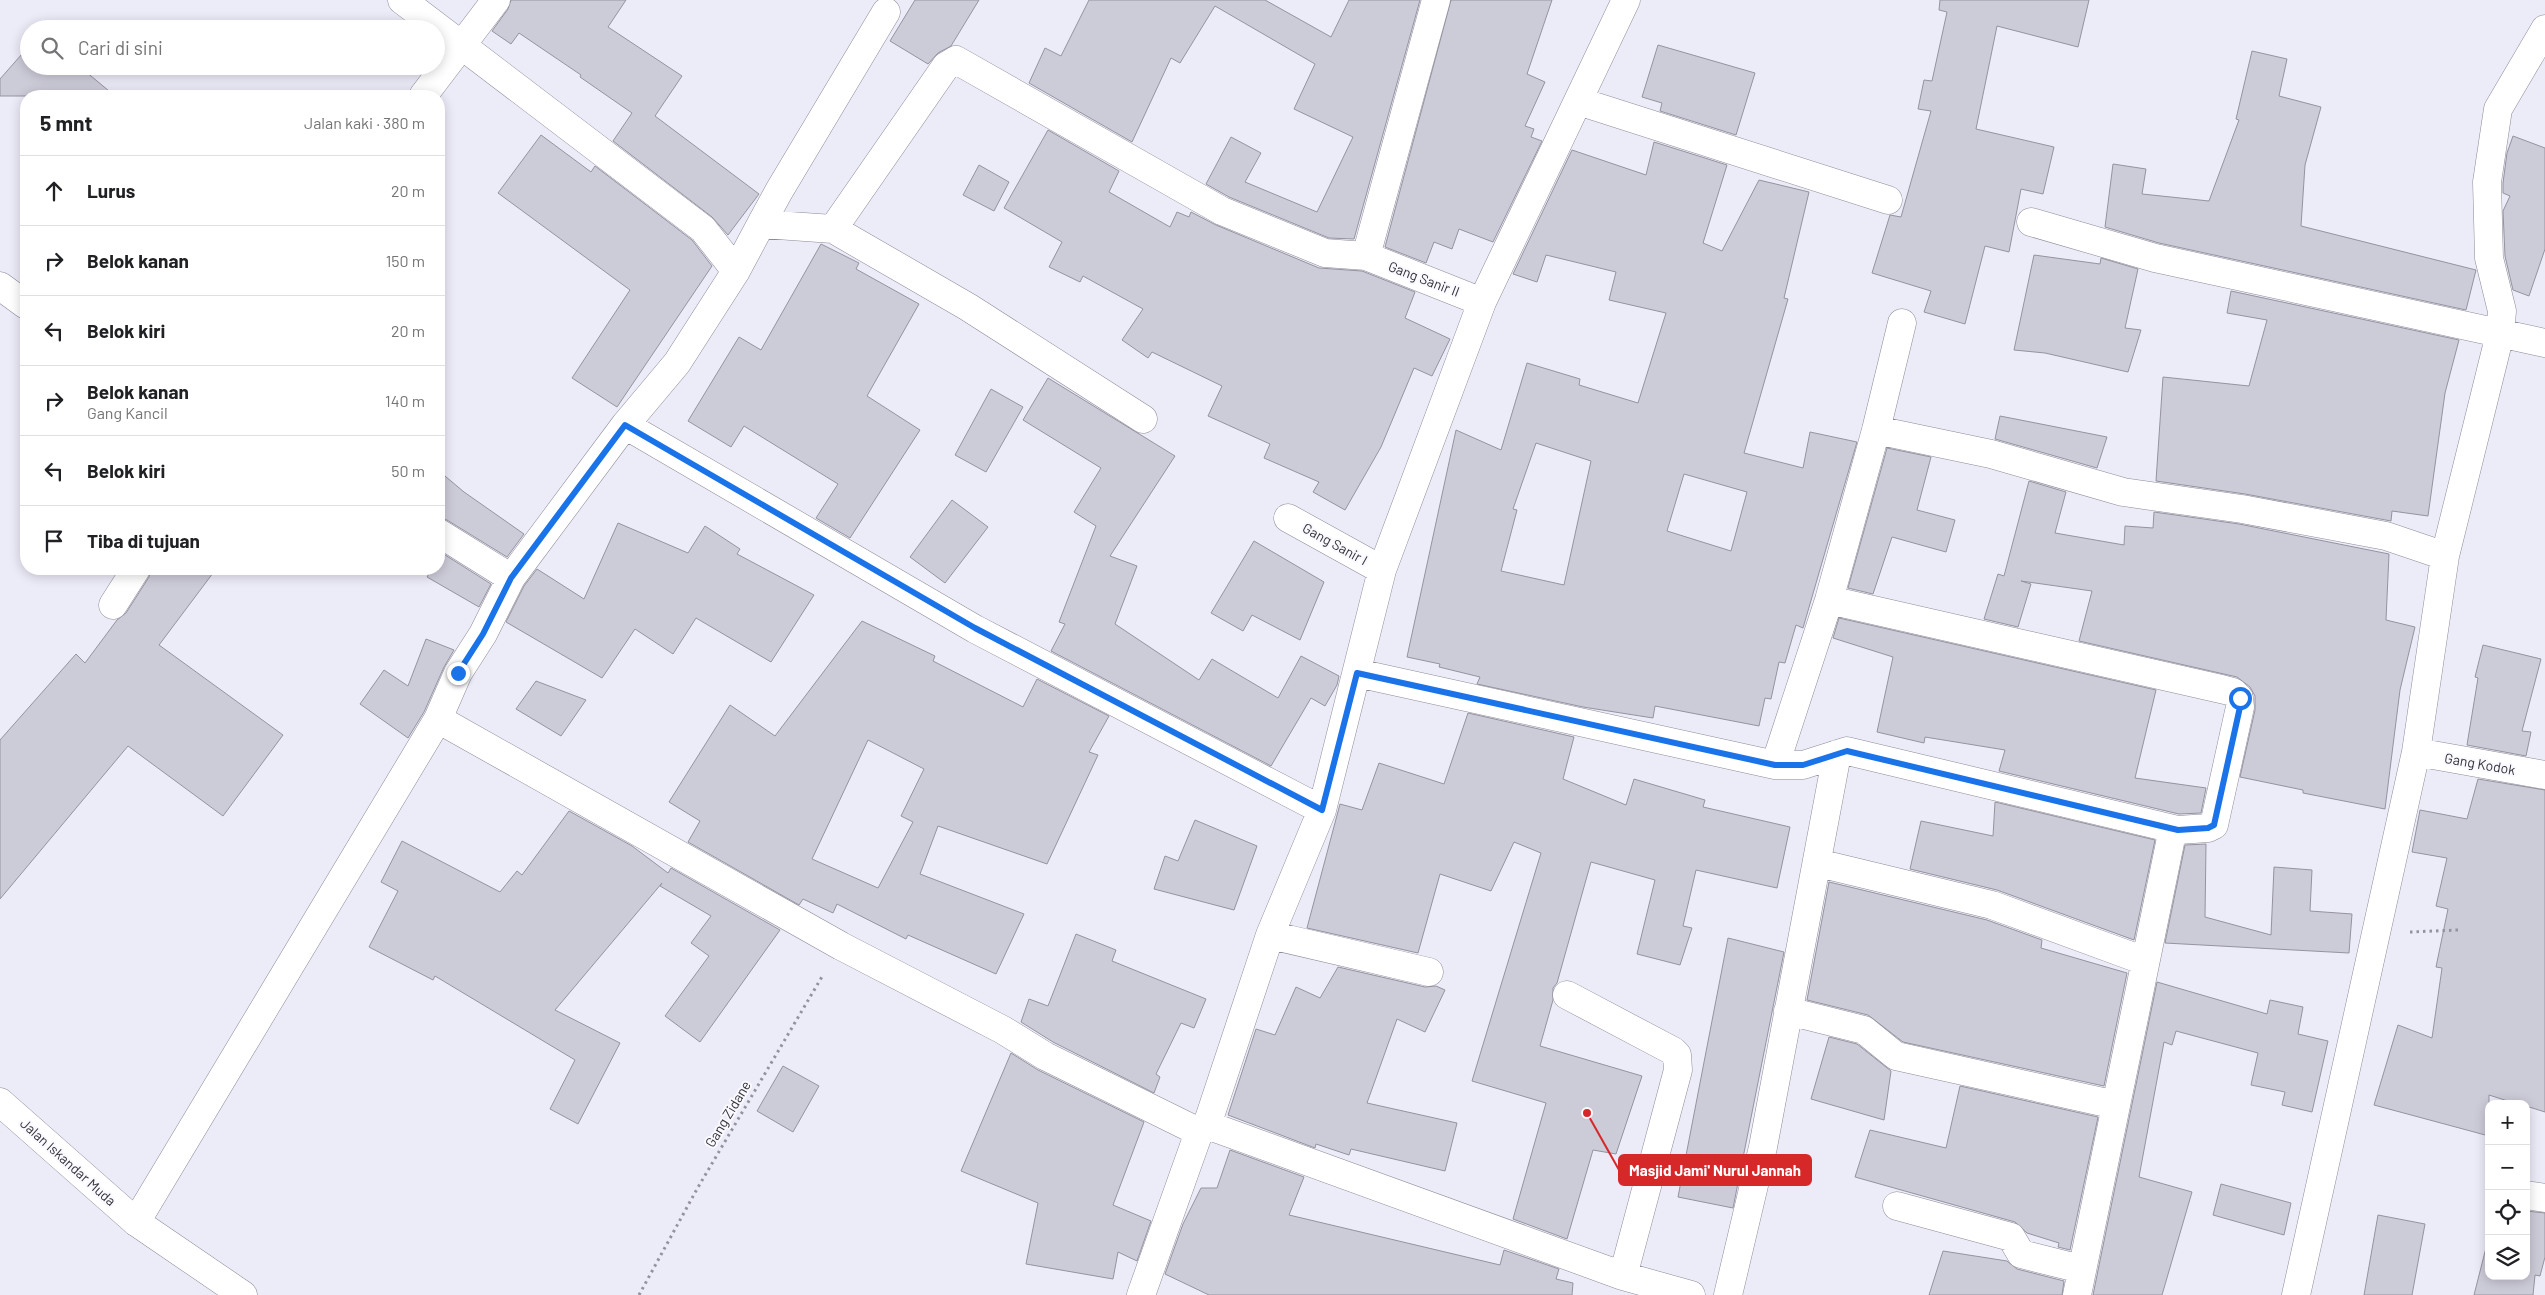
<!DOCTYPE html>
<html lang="id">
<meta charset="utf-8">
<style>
body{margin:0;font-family:Barlow,sans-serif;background:#f6f6f6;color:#202124}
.controls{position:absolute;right:15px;bottom:15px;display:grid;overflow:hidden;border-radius:10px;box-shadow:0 2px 12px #0003}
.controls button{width:45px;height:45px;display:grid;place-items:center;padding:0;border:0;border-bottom:1px solid #e0e0e0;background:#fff;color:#202124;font:25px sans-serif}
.stop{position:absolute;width:15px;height:15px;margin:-11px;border:4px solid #1a73e8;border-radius:50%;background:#fff}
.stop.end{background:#1a73e8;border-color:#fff;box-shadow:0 1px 5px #0008}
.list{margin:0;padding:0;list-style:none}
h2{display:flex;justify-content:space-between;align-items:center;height:65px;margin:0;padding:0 20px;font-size:21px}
h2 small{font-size:16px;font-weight:400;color:#757577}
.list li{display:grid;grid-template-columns:32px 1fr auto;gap:15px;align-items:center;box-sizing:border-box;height:70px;padding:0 20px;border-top:1px solid #e0e0e0}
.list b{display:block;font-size:19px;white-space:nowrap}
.list p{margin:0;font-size:16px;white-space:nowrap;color:#757577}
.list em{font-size:16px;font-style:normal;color:#757577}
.icon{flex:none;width:28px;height:28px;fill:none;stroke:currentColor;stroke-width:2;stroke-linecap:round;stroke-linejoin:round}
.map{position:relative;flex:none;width:2545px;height:1295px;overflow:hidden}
.search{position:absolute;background:#fff;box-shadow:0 2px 12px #0003;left:20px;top:20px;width:425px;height:55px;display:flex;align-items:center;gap:12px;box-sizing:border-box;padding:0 18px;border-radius:28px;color:#757577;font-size:19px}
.panel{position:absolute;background:#fff;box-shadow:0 2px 12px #0003;left:20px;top:90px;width:425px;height:485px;border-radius:20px}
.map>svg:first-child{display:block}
</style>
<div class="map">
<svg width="2545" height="1295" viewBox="0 0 2545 1295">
<rect width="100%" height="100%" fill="#ecebf8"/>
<path fill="#cccbd8" stroke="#94939f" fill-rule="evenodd" d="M511 0H626L608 27 682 76 655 116 759 194 728 235 712 217 613 141 632 113 580 77 581 75 519 33 511 44 492 31 508 9Z
M915 0H979L951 46 938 53 928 64 890 41Z
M1089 0H1265L1331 37 1349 0H1420L1354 239 1329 238 1229 197 1206 184 1231 137 1261 153 1245 182 1317 212 1353 137 1294 109 1315 64 1215 6 1180 63 1171 58 1132 142 1029 83 1045 48 1061 56Z
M1451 0H1552L1527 74 1545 82 1525 126 1534 129 1531 137 1542 141 1493 242 1459 229 1452 249 1434 242 1426 263 1385 247Z
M1940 0H2089L2078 47 1997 26 1976 129 2054 147 2043 194 2021 189 2009 252 1985 246 1965 324 1924 312 1931 291 1872 273 1890 215 1901 217 1931 111 1918 109 1924 80 1932 81 1947 12 1939 10Z
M1658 45 1755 73 1736 135 1660 111 1662 103 1642 97Z
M29 46V66H79L115 96H0V79Z
M2252 51 2287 59 2279 96 2321 107 2305 165 2301 226 2476 270 2466 310 2159 243 2105 227 2113 164 2146 169 2142 194 2209 201 2239 120 2236 119Z
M1048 130 1119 171 1109 192 1170 227 1177 212 1189 217 1191 212 1216 225 1319 268 1362 271 1415 292 1405 318 1450 339 1432 376 1414 368 1381 447 1345 510 1313 492 1319 482 1264 458 1270 444 1208 416 1222 386 1152 352 1148 358 1122 340 1143 309 1083 276 1080 282 1049 267 1062 242 1004 208Z
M541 135 591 172 595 166 692 240 712 266 617 407 572 378 630 290 498 193Z
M2513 136 2545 148V249L2529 296 2513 290 2505 256 2503 211 2510 196 2503 193V183L2507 153Z
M1654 142 1727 165 1703 243 1722 251 1759 180 1809 192 1784 298 1788 299 1744 453 1803 468 1810 432 1857 442 1803 628 1796 625 1785 663 1779 662 1771 699 1765 698 1759 726 1655 706 1653 718 1583 707 1477 684 1480 677 1439 667 1440 664 1407 657 1456 430 1501 450 1527 363 1580 379 1579 385 1638 403 1666 313 1609 300 1616 272 1546 255 1537 282 1513 274 1572 150 1646 175ZM1536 443 1591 461 1564 585 1501 571 1517 510 1513 509ZM1684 474 1747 492 1731 551 1667 531Z
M979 165 1009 182 994 211 963 195Z
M821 244 859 263 856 269 919 304 867 396 920 430 850 538 816 518 838 484 744 426 731 447 688 421 739 337 761 350Z
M2034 255 2100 264 2101 258 2138 269 2125 328 2141 330 2128 372 2045 353 2014 350Z
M2231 291 2459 340 2445 393 2428 516 2392 511 2391 521 2245 494 2156 481 2163 377 2249 386 2267 320 2227 313Z
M1048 378 1175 456 1110 556 1137 566 1115 624 1199 680 1212 659 1278 698 1301 656 1339 676 1337 685 1325 706 1311 698 1271 766 1051 651 1065 624 1059 622 1096 526 1074 512 1101 468 1023 420Z
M991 389 1023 407 986 472 955 455Z
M2000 416 2107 437 2097 468 1995 439Z
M1887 448 1931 457 1917 510 1955 520 1946 552 1892 537 1873 594 1848 588Z
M439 471 464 492 524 534 507 557 447 520 439 518Z
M2029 481 2066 492 2055 533 2124 545 2125 526 2153 528 2154 512 2239 524 2389 554 2386 620 2415 627 2400 690 2385 809 2303 793V790L2240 777 2255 710V696L2250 687 2237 677 2079 641 2092 591 2021 581 2031 584 2018 627 1984 619 1998 574 2004 576Z
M952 500 988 527 945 583 910 557Z
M618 523 688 553 705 526 740 549 737 554 814 595 771 662 696 618 673 654 635 629 602 678 506 622 524 586 537 569 584 599Z
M1254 541 1324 582 1300 640 1252 615 1243 631 1211 613Z
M442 553 491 584 479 607 427 577 432 569H439V558Z
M151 569H216L159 645 283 735 223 816 128 746 0 899V740L76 654 85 663 117 620 126 613 149 577Z
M1839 618 2156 690 2135 778 2206 788 2201 813 2179 814 1999 771 2005 750 1925 737 1924 743 1877 732 1893 657 1833 638Z
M862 621 935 656 933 661 1023 707 1037 679 1109 716 1089 752 1098 755 1047 864 938 826 920 874 1024 914 996 974 908 935 906 939 837 904 833 913 803 899 799 905 688 842 700 821 669 802 730 705 775 736ZM868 740 924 769 901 816 913 822 878 888 812 859Z
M426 639 454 650 444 667 424 712 408 738 360 704 384 670 408 686Z
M2483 645 2541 659 2522 731 2531 732 2526 756 2467 745 2478 678 2475 677Z
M536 681 586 700 561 736 516 709Z
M1468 713 1574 737 1563 779 1626 805 1634 779 1705 800 1703 807 1790 827 1777 888 1696 870 1683 926 1692 928 1680 965 1637 954 1655 880 1591 862 1557 983 1553 988V1000L1540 1046 1642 1076 1616 1154 1593 1150 1567 1239 1513 1219 1546 1103 1472 1081 1541 853 1514 842 1491 891 1440 874 1418 953 1307 928 1340 804 1362 810 1379 763 1444 784Z
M2478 779 2545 790V1112L2526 1106V1104H2517L2489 1095V1136L2374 1105 2398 1025 2432 1038 2442 968 2436 967 2448 909 2436 906 2447 858 2412 852 2420 810 2467 819Z
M1995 802 2155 840 2134 940 1997 890 1910 869 1921 821 1993 836Z
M569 811 632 846 668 873 671 868 780 930 700 1042 665 1016 709 956 691 943 711 916 660 886 662 883 555 1010 620 1043 578 1124 550 1109 575 1060 435 976 433 980 369 947 398 891 381 882 402 841 500 892 517 871 522 875Z
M1195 820 1257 846 1234 910 1154 889 1165 856 1178 861Z
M2206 844 2205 917 2271 935 2274 867 2312 870 2310 911 2352 914 2349 953 2165 943 2185 845Z
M1829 882 1987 920 2042 940 2041 948 2127 973 2104 1086 1903 1042 1868 1015 1807 1000Z
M1076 934 1116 950 1112 961 1206 999 1194 1028 1181 1023 1156 1074 1160 1077 1154 1093 1053 1042 1021 1022 1029 999 1048 1006Z
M1728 938 1784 952 1733 1208 1678 1197Z
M1338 967 1425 987 1436 986 1445 990 1425 1032 1397 1019 1367 1103 1457 1123 1445 1171 1351 1149 1349 1155 1316 1144 1315 1148 1228 1115 1256 1029 1275 1035 1296 987 1320 998Z
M2157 982 2267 1014 2270 1000 2303 1007 2298 1034 2328 1041 2312 1112 2282 1105 2285 1092 2251 1085 2258 1053 2176 1031 2172 1045 2164 1042 2139 1177 2192 1192 2162 1295H2093Z
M1829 1037 1857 1044 1891 1071 1884 1120 1811 1099Z
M1011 1053 1038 1070 1144 1122 1113 1205 1151 1221 1137 1261 1118 1252 1113 1279 1026 1264 1038 1203 961 1171Z
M783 1066 819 1086 793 1132 757 1111Z
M1960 1086 2098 1117 2070 1250 2058 1247 2059 1243 2027 1233 2015 1222 1855 1177 1870 1130 1946 1148Z
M1230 1150 1304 1177 1289 1215 1500 1265 1504 1250 1559 1269 1556 1279 1573 1283 1572 1295H1209L1165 1274 1183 1224 1201 1188H1217Z
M2221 1184 2291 1203 2284 1235 2213 1215Z
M2526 1211 2545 1213V1257L2540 1276 2535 1275 2533 1295H2474L2489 1236V1276H2526Z
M2378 1215 2425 1224 2412 1295H2364Z
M1943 1251 2007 1261 2017 1269 2064 1281 2062 1295H1929Z"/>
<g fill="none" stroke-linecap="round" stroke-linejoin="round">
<g stroke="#8d8c99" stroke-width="29">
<path id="minor" d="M402 0 703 229 736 271
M423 96 496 0
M1578 101 1888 200
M2031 222 2155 258 2545 343
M761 224 779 191 886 12
M833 229 946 66 956 60 1222 211 1325 253 1366 256 1436 0
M1366 256 1482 302
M0 286 26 305
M625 425 975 629 1322 810
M1876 430 1991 454 2123 492 2242 509 2386 536 2445 556
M1288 518 1382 570
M439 533 511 578
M1829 600 2221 689 2233 692 2239 698 2240 707 2214 825 2208 828 2178 830 2171 838 2077 1295
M113 605 136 569
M1357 673 1775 765H1803L1847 751 2178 830
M438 719 841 946 1003 1030 1045 1056 1199 1132
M2416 752 2545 775
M1775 765 1829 600 1876 430 1902 323
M1818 863 1992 905 2145 961
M1270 935 1429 972
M1567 995 1673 1051 1677 1055 1678 1070 1623 1276
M1788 1011 1864 1030 1896 1056 2116 1105
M1207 1125 1623 1276 1691 1295
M2526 1195 2545 1198
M1897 1206 2011 1237 2021 1254 2081 1269
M136 1222 438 719 458 673 483 634 511 578 625 425 677 363 736 271 761 224 833 229 968 307 1143 419
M1141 1295 1199 1132 1207 1125 1270 935 1322 810 1382 570 1482 302 1626 0
M1728 1295 1763 1147 1837 754
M2296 1295 2416 752 2445 556 2500 334 2502 311 2489 258 2487 182 2498 109 2545 29"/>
</g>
<g stroke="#8d8c99" stroke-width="29">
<path id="tertiary" d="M0 1102 136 1222 243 1295"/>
</g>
<path stroke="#94939d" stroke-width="3" stroke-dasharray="2.5 4" stroke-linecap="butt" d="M2410 932 2458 930
M639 1295 697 1189 823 975"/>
<use href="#minor" stroke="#fff" stroke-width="28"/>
<use href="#tertiary" stroke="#fff" stroke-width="28"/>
</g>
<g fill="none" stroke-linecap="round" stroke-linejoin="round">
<path stroke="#1a73e8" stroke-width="6" d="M458 673 483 634 511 578 625 425 975 628 1322 810 1357 673 1775 765H1803L1847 751 2178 830 2208 828 2214 825 2240 707V698"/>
</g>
<g text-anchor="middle" stroke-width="4" stroke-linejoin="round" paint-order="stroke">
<g font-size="14" fill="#343338" stroke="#f9f9ff">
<text transform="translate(1424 279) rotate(21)" y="5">Gang Sanir II</text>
<text transform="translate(1335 544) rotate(29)" y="5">Gang Sanir I</text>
<text transform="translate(2480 764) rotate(10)" y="5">Gang Kodok</text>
<text transform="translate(728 1114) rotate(-59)" y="5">Gang Zidane</text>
<text transform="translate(68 1162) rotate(42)" y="5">Jalan Iskandar Muda</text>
</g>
</g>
<path fill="none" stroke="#d62828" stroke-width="2" d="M1587 1113L1619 1170"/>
<circle fill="#d62828" stroke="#f9f9ff" stroke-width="2" cx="1587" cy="1113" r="5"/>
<rect fill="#d62828" stroke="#d62828" stroke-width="2" x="1619" y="1155" width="192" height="30" rx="5"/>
<g font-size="15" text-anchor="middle" font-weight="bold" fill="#fff">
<text x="1715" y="1176">Masjid Jami' Nurul Jannah</text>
</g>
</svg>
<div class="controls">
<button>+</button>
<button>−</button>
<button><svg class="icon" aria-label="locate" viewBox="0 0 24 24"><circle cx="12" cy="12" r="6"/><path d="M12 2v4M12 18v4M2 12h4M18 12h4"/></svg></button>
<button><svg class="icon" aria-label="layers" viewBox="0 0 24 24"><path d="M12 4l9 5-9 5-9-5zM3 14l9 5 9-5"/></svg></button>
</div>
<div class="stop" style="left:2240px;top:698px"></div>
<div class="stop end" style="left:458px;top:673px"></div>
<div class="search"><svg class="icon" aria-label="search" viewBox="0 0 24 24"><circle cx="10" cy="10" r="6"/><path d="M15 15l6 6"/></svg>Cari di sini</div>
<section class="panel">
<h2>5 mnt<small>Jalan kaki · 380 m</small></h2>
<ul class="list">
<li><svg class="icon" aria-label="ahead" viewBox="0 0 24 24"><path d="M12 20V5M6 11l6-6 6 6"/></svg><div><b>Lurus</b></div><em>20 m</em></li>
<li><svg class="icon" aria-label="right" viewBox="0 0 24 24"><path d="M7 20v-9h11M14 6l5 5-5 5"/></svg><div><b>Belok kanan</b></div><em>150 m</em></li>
<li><svg class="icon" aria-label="left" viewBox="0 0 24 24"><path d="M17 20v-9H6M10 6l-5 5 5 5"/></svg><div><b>Belok kiri</b></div><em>20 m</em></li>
<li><svg class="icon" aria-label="right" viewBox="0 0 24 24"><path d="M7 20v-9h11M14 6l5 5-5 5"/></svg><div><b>Belok kanan</b><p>Gang Kancil</p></div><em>140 m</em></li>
<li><svg class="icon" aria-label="left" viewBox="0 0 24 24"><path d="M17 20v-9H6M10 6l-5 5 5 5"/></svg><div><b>Belok kiri</b></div><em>50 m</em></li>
<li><svg class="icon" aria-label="arrive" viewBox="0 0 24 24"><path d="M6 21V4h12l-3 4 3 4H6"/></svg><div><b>Tiba di tujuan</b></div></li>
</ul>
</section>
</div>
